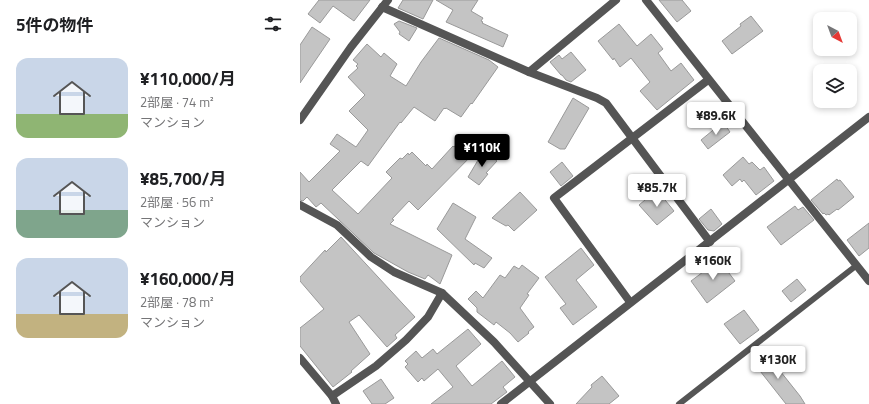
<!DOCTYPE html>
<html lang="ja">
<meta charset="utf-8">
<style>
:root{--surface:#fff;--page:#f2f2f2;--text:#202124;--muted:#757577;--accent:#000}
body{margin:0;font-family:"Titillium Web","Noto Sans JP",sans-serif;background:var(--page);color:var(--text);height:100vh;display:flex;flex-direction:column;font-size:15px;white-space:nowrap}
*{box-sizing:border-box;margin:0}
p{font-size:13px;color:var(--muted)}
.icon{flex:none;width:22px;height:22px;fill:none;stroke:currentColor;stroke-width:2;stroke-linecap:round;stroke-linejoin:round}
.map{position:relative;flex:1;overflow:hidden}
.side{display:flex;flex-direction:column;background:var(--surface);width:300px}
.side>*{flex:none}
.needle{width:26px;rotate:139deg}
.fabs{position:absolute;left:513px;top:12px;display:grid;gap:8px}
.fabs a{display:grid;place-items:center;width:44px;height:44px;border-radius:8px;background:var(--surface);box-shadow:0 2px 6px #0003;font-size:20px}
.price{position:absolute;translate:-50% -34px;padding:0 9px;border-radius:4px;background:#fff;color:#222;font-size:13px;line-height:26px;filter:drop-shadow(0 1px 2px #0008)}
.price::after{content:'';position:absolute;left:50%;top:24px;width:12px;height:9px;margin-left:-6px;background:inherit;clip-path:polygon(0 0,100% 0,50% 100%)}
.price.on{background:var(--accent);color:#fff}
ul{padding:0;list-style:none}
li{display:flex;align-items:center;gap:12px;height:100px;padding:0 16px}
li span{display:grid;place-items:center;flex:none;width:112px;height:80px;border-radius:12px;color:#555}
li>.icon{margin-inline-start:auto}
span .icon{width:48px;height:48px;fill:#fffc;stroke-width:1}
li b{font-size:17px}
h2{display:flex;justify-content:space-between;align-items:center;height:48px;padding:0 16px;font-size:17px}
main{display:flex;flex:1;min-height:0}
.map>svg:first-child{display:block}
.building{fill:#c4c4c4;stroke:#999}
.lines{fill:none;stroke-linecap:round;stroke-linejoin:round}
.lane{stroke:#555;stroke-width:6}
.street{stroke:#555;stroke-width:8}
</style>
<main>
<section class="side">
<h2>5件の物件<svg class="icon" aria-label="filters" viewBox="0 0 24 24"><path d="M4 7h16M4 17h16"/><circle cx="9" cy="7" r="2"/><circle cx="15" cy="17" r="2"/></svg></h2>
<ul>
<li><span style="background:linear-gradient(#c9d6e8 70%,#8fb573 0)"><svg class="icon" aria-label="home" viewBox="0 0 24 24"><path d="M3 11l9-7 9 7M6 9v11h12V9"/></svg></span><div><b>¥110,000/月</b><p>2部屋 · 74 m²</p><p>マンション</p></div></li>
<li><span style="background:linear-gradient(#c9d6e8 65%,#7fa58c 0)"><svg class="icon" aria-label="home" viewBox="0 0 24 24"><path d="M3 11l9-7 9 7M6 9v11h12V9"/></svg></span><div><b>¥85,700/月</b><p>2部屋 · 56 m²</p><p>マンション</p></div></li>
<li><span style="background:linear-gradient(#c9d6e8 70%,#c2b280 0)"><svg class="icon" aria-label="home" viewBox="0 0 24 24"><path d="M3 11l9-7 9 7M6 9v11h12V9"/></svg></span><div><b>¥160,000/月</b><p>2部屋 · 78 m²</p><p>マンション</p></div></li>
</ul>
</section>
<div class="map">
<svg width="569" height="404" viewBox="0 0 569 404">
<rect width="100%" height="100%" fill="#fff"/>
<g class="building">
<path d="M19,0H70L54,21L33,6L20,23L8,14Z"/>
<path d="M103,0H133L123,19L98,8Z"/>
<path d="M136,0H178L171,11L183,18L181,21L183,22L182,23L208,35L203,47L146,22L153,10Z"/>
<path d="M359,0H382L391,11L377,22Z"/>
<path d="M451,16L463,31L432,54L422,41L441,26L440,24Z"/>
<path d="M99,21L117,28L109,41L99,34L100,32L94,24Z"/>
<path d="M319,24L337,46L351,34L363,49L358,53L371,71L381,63L394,80L357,110L340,91L350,82L331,58L320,67L314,58L313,60L298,41Z"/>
<path d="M12,27L30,39L0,83V45Z"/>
<path d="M139,38L189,60L198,67L172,104L171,103L161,117L146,108L145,109L144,108L135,121L114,107L101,123L100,122L68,166L61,161L32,190L58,214L92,178L86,172L100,158L102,159L108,153L109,155L112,152L126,166L127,164L132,169L153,146L154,147L165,135L179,148L118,210L109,201L92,219L94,220L90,224L152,255L140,284L128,275L125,279L108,272L74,253L21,203L16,207L7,197L3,201L0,200V172L9,182L40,151L30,144L37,134L56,147L68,130L49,111L65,95L48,77L58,68L56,66L58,64L53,60L67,44L81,57L84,53L97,64L90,76L106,86L121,62Z"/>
<path d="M271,52L286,70L271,82L266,80L262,75H261L250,62L259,55L262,59Z"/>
<path d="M273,98L289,108L265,149H260L248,142Z"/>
<path d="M423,122L430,132L408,149L401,140Z"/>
<path d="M184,150L197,161L186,173L188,174L179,185L168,177Z"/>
<path d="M443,157L449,164L452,162L460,170L464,167L474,181L456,195L444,180L442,182L440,179L432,186L423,175Z"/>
<path d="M262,162L273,176L261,186L250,172Z"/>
<path d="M537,179L538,181L540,180L554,197L538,210L537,209L529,215L528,214L526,215L524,213L523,214L511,200Z"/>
<path d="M357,190L374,211L357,225L339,205Z"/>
<path d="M220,192L237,210L214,231L208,225L206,226L192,218Z"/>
<path d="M153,203L176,217L165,239L192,258L184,268L175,263L174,265L137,229Z"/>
<path d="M495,206L498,210L503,207L514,220L481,245L467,227Z"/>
<path d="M411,209L422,224L414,231L408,230L399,219Z"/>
<path d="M569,223V248L559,256L547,240Z"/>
<path d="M41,237L115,317L95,335L97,338L87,347L59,315L49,322L70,354L51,371L52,372L33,387L0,346V328L24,309L0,281V277L25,250L26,252Z"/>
<path d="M281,248L294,265L276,280L297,307L273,325L260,308L266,304L245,277Z"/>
<path d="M419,260L435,281L407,303L391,281Z"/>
<path d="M222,265L239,278L227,294L229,295L220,308L234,327L228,332L229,333L218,342L210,333L196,322L194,325L177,312V308L168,299L176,291L183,298L200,275L205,278L214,266L219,269Z"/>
<path d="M497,279L506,290L491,302L482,291Z"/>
<path d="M444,310L459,330L440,344L424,324Z"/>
<path d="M168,329L181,344L156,366L172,386L202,361L215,377L203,387L207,392L191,404H131L153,387L138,369L124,381L122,378L118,382L105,367L108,364L105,361L116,351L122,358L133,349L137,354Z"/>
<path d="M465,352L500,396L505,404H486L453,362Z"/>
<path d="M302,376L319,396L309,404H276L292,387L291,385Z"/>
<path d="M81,379L94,398L85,404H72L63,391Z"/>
</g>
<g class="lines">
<path class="lane" d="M379,404L557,265"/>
<g class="street">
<path d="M346,0L569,281"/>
<path d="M82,7L229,72L297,98L306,103L410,242"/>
<path d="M229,72L316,0"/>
<path d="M0,120L51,47L88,0"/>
<path d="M0,205L37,225L71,257L94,272L142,293L194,342L250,404"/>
<path d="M330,302L254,198L408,80"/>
<path d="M0,358L32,396L36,404"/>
<path d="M32,396L76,366L106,340L128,317L142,293"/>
<path d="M201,404L569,117"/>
</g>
</g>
</svg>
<div class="fabs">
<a><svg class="needle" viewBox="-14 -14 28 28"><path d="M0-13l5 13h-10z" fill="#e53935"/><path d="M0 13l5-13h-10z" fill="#757577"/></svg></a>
<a><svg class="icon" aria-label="layers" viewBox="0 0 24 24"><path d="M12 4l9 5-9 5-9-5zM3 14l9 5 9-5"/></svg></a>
</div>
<b class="price" style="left:416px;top:136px">¥89.6K</b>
<b class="price on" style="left:182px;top:168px">¥110K</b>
<b class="price" style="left:357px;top:208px">¥85.7K</b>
<b class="price" style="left:413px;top:281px">¥160K</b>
<b class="price" style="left:478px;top:380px">¥130K</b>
</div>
</main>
